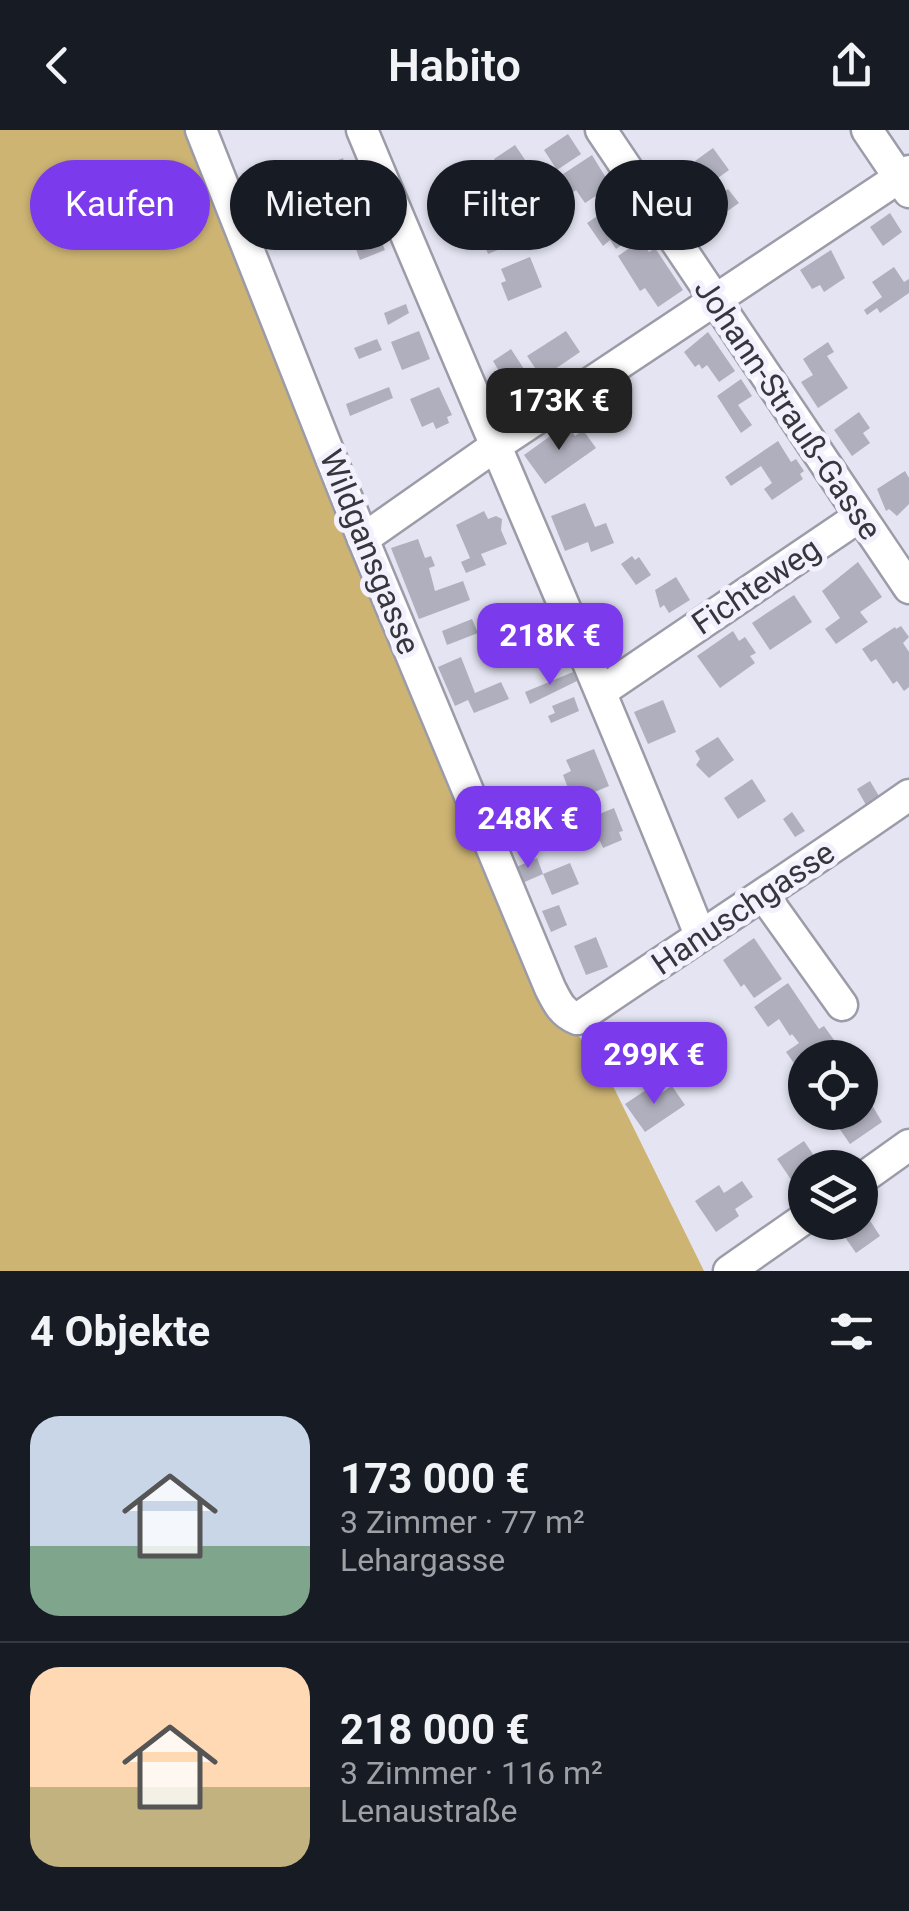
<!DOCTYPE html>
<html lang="de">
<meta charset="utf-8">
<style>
:root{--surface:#171b24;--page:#20242c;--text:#f1f3f6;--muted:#9ea1a6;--line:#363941;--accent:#7c3aed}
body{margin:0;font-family:Roboto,sans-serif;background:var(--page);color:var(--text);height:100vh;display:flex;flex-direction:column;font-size:38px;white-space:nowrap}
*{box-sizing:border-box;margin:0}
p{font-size:32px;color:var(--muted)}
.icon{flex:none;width:55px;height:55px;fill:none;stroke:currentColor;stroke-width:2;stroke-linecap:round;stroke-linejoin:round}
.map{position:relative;height:1141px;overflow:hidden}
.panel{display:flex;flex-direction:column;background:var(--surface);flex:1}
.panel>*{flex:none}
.banner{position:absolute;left:30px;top:30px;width:850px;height:90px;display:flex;gap:20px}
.tools{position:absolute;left:788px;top:910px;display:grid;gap:20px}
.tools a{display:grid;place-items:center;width:90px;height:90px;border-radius:50%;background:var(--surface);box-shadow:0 2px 8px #0004;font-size:50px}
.price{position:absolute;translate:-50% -85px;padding:0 22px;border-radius:20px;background:var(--accent);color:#fff;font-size:32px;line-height:65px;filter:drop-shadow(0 2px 5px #0008)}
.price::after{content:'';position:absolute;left:50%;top:60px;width:30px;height:22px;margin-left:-15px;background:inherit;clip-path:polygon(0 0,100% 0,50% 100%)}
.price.on{background:#222;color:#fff}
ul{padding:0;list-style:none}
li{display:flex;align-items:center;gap:30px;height:250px;padding:0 30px}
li+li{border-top:2px solid var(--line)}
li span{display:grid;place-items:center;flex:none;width:280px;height:200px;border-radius:30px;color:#555}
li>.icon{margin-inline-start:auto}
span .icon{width:120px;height:120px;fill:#fffc;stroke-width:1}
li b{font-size:42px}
h2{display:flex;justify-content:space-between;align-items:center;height:120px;padding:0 30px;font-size:42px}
.pill{padding:0 35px;border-radius:45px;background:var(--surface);box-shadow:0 2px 8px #0004;font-size:35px;line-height:90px}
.pill.on{background:var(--accent);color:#fff}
header{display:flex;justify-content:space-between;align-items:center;height:130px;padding:0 30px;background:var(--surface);font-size:45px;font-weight:600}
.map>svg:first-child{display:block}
.green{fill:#cdb473}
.building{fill:#b0afbd}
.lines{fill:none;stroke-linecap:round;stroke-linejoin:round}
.minor-casing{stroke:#9c9ca9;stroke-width:35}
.minor{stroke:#fff;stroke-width:30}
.labels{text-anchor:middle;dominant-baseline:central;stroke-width:10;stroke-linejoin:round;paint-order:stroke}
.street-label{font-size:32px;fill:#36363c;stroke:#f2f1fd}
</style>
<header><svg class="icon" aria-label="back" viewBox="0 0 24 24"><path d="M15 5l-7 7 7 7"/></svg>Habito<svg class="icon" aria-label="share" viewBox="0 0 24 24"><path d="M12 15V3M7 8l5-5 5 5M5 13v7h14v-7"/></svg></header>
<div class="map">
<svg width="909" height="1141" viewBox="0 0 909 1141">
<rect width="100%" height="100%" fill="#e4e4f2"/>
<path class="green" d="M0,0H207L569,892L612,954L704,1141H0Z"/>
<g class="building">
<path d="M568,4L581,24L557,40L544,20Z"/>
<path d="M515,15L536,46L514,61L512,56L504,62L492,45L500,39L494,29Z"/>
<path d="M713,18L729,40L711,53L695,31Z"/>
<path d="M592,25L611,56L585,73L576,60L568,66L557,48Z"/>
<path d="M343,28L355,66L359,64L362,72L365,71L385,120L360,130L350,103L335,109L318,67L322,65L313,40Z"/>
<path d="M728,59L739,73L712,92L701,78Z"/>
<path d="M618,72L634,95L627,99L633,107L616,119L610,110L603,116L587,93Z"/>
<path d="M890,83L902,102L883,116L870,97Z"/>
<path d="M509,86L519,111L488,124L478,99Z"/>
<path d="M641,110L649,122L655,118L683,160L658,177L645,158L640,161L618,126Z"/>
<path d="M831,120L845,148L824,162L820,155L812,159L800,140Z"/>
<path d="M530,127L542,157L508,171L501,153L506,151L501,139Z"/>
<path d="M894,137L904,152L909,149V163L880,183L877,178L867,185L864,180L882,167L872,152Z"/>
<path d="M406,174L409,183L388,195L384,183Z"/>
<path d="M419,201L430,229L402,240L391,212Z"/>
<path d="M566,201L580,222L542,248L527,226Z"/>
<path d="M708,202L735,241L719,252L707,235L702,239L699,234L695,237L684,222Z"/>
<path d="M377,209L382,220L359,229L354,218Z"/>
<path d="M828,212L834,222L827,226L848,258L818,278L801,252L813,245L803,229Z"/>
<path d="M511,219L537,259L514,274L499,251L503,248L493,231Z"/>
<path d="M741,249L752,266L738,275L752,295L741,303L717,266Z"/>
<path d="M389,257L393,268L350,286L346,274Z"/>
<path d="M439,257L452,285L447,287L449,293L436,299L433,292L422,297L410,269Z"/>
<path d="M859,282L870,298L863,303L870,313L852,326L834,300Z"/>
<path d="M567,294L575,306L583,300L596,318L545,354L524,325Z"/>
<path d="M778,311L791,332L796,329L804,341L800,344L803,349L772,370L764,359L772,353L761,336L731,356L725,347Z"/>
<path d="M905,341L909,348V374L897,386L889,379L886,381L877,359Z"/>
<path d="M585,373L595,397L606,393L614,413L591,422L588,412L565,421L551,386Z"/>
<path d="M484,381L488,389L496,386L502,389L501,400L507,414L481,424L486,435L466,443L461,432L470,428L456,395Z"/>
<path d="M418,409L425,428L431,426L435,436L429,438L435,461L463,451L470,470L419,489L391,418Z"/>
<path d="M632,426L635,430L639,427L651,445L636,455L621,434Z"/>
<path d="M858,432L882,467L860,482L868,492L836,514L825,499L840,488L822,461Z"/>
<path d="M676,447L690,470L669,483L664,475L660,478L655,460Z"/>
<path d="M794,465L812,492L770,520L752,493Z"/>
<path d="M472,489L478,503L447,515L442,501Z"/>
<path d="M901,496L909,507L903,513L909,522V557L904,561L897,551L893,554L876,529L871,532L862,519L895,497L896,499Z"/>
<path d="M733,501L739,511L745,507L756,523L750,526L755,533L720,558L697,526Z"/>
<path d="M461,527L475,563L501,552L509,569L474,583L468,570L455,576L438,537Z"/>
<path d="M573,542L577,551L530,574L525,562Z"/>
<path d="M574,567L579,581L551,593L548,586L555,583L552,576Z"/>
<path d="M663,570L676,602L648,614L634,582Z"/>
<path d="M718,607L734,630L709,648L696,635L700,629L695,621Z"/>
<path d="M594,619L609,656L573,671L563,645L571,641L566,630Z"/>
<path d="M752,649L766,671L738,689L724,668Z"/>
<path d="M870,651L879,666L866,675L857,659Z"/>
<path d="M614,678L623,701L619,702L622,710L603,718L600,711L586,717L581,707L573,710L568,697Z"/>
<path d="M792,682L805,701L795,707L783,689Z"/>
<path d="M537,728L543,744L520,754L514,738Z"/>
<path d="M570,733L579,754L552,765L543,744Z"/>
<path d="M559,775L567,795L551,802L542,781Z"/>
<path d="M596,807L608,837L586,845L574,816Z"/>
<path d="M754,808L782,849L754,868L744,854L741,857L723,830Z"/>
<path d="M788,853L819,899L824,896L834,910L796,936L786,922L799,913L792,904L790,906L779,889L768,897L754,877Z"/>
<path d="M860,955L882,992L850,1014L828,982H860Z"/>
<path d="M652,956L658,965L672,956L685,975L645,1002L625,974Z"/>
<path d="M804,1011L821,1036L805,1038V1046L794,1054L777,1029Z"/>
<path d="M742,1051L753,1067L735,1079L739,1086L716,1102L695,1071L719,1055L724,1063Z"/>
<path d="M867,1086L880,1106L856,1123L842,1103Z"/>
</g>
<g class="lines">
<defs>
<g id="minor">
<path d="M201,0L363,409L550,858C557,872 562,883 577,889C687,814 799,742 909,665"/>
<path d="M362,0C474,269 592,534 700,805"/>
<path d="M601,0L909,458"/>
<path d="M867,0L909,62"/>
<path d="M363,409L494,317L909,41"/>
<path d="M602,561L860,386"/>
<path d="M764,766L842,875"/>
<path d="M860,1050L909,1015"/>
<path d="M729,1141L805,1088"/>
</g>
</defs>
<use href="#minor" class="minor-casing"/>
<use href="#minor" class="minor"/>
</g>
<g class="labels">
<g class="street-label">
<text transform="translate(788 279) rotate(56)">Johann-Strauß-Gasse</text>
<text transform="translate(370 422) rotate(68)">Wildgansgasse</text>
<text transform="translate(756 456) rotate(-34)">Fichteweg</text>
<text transform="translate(743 778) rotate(-34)">Hanuschgasse</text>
</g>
</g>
</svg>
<div class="tools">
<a><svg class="icon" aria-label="locate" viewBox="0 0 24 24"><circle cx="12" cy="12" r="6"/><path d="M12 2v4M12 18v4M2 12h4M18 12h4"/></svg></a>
<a><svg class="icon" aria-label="layers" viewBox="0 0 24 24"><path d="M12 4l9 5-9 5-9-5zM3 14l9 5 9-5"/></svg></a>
</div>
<b class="price on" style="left:559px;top:323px">173K €</b>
<b class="price" style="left:550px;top:558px">218K €</b>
<b class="price" style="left:528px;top:741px">248K €</b>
<b class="price" style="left:654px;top:977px">299K €</b>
<div class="banner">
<a class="pill on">Kaufen</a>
<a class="pill">Mieten</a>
<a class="pill">Filter</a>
<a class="pill">Neu</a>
</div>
</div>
<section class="panel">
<h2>4 Objekte<svg class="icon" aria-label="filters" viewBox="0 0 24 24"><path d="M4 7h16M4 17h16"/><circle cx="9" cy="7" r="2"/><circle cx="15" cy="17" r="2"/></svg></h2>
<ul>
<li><span style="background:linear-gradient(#c9d6e8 65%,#7fa58c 0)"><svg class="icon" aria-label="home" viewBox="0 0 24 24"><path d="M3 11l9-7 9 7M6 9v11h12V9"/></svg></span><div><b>173 000 €</b><p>3 Zimmer · 77 m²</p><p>Lehargasse</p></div></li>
<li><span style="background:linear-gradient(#ffd9b3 60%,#c2b280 0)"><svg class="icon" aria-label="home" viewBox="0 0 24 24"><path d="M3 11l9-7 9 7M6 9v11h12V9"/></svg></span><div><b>218 000 €</b><p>3 Zimmer · 116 m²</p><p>Lenaustraße</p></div></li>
</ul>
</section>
